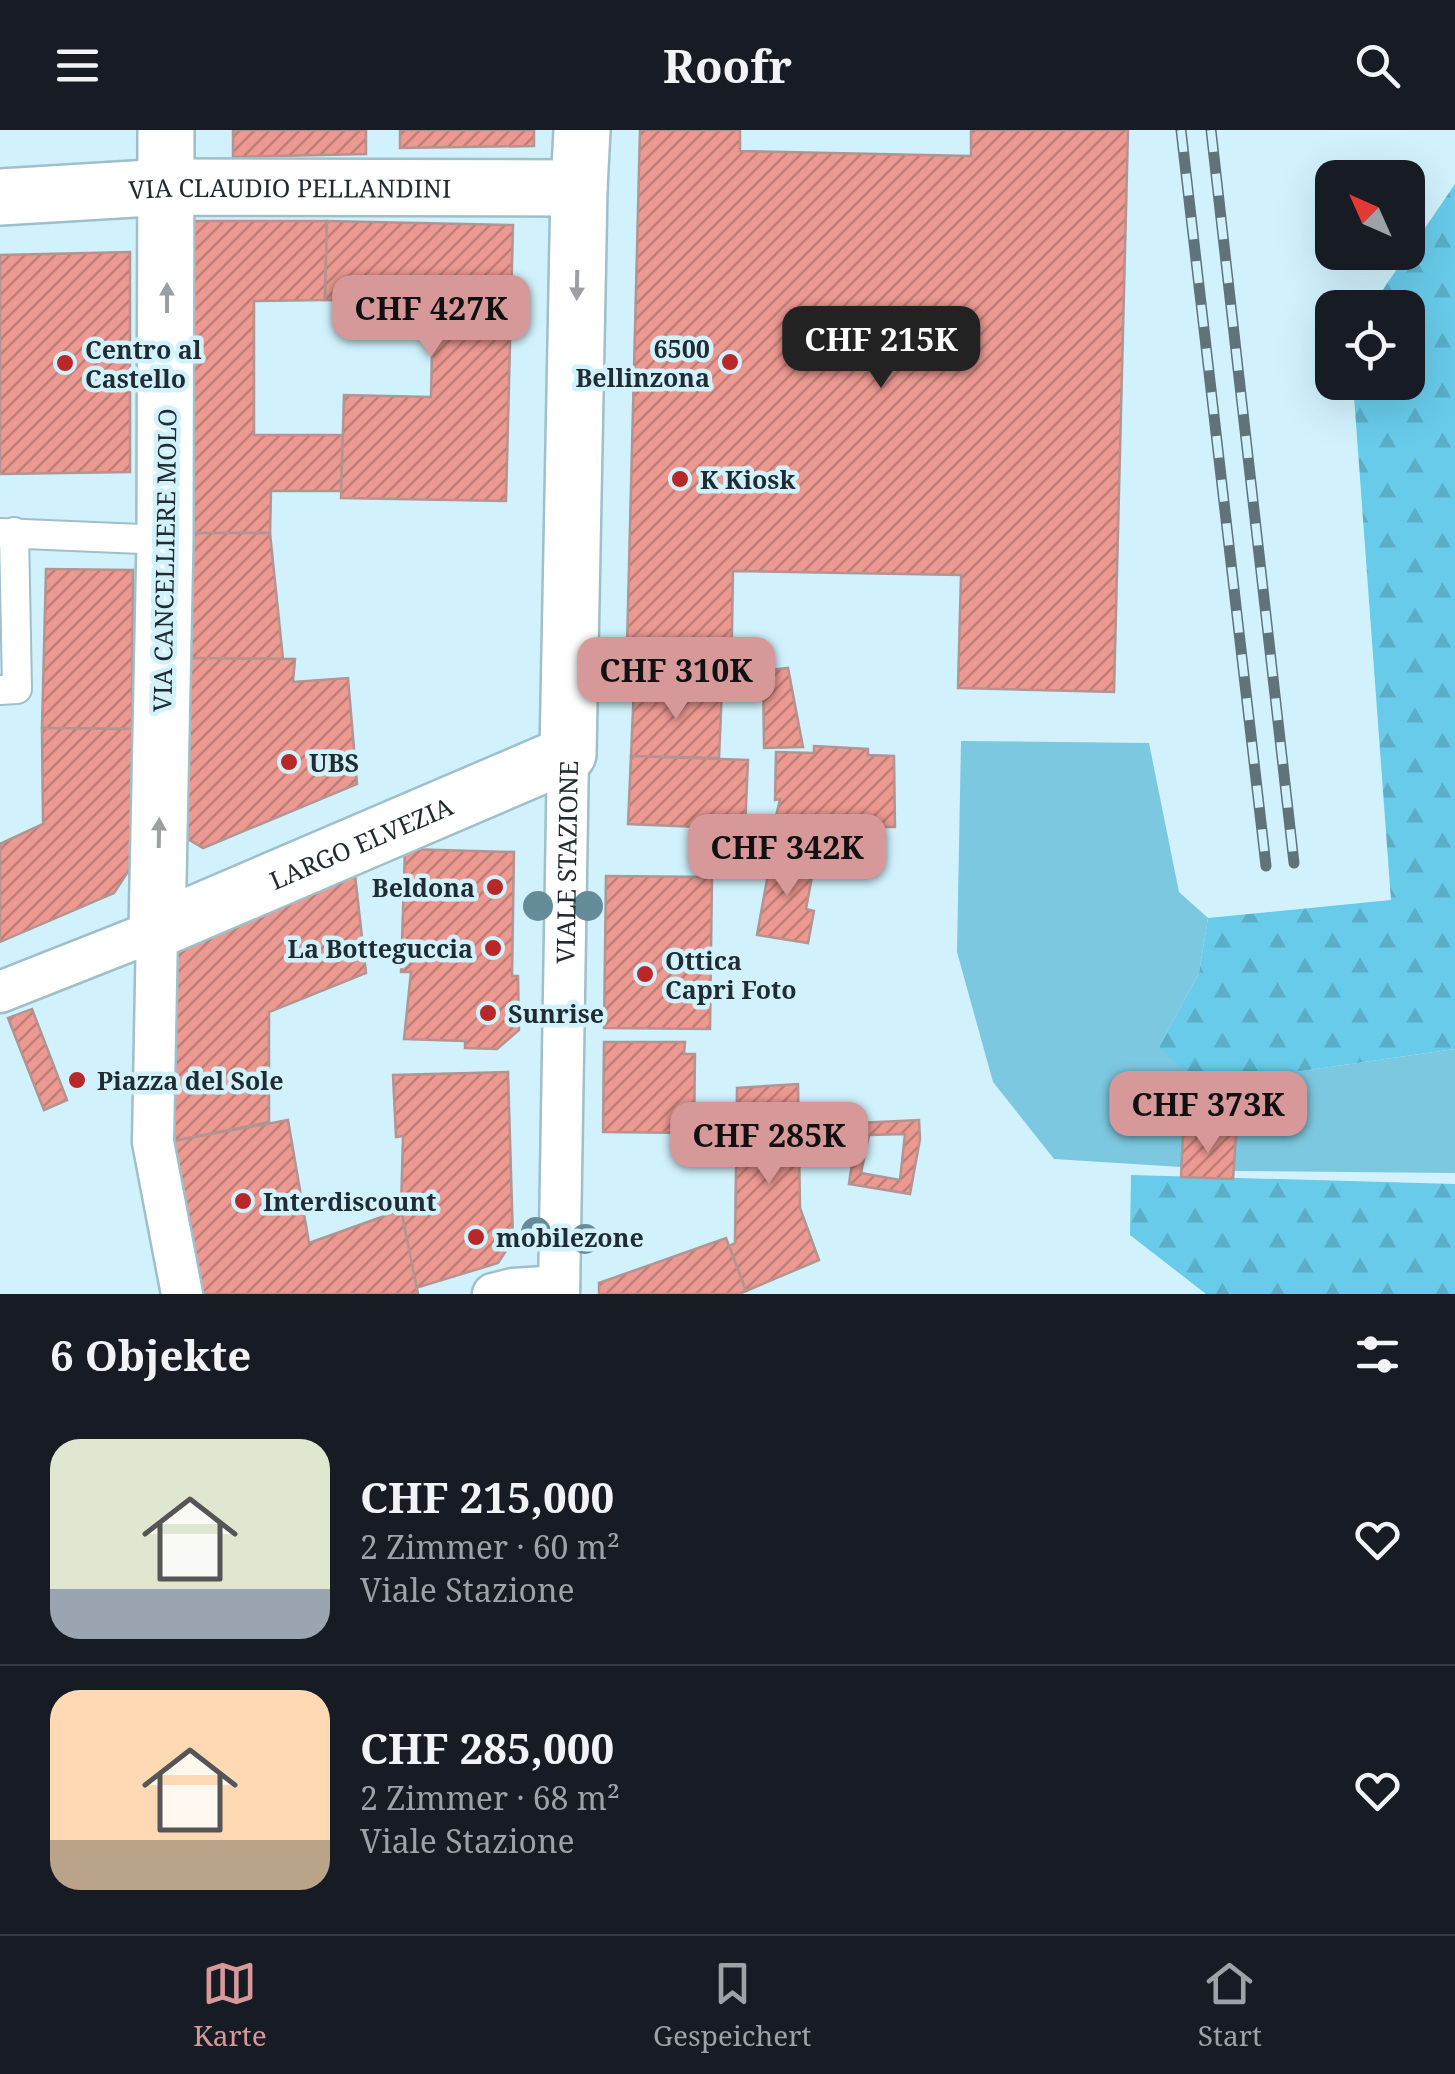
<!DOCTYPE html>
<html lang="de">
<meta charset="utf-8">
<style>
:root{--surface:#171b24;--page:#242831;--text:#f1f3f6;--muted:#9ea1a6;--line:#363941;--accent:#d7989a}
body{margin:0;font-family:"Noto Serif",serif;background:var(--page);color:var(--text);height:100vh;display:flex;flex-direction:column;font-size:38px;white-space:nowrap}
*{box-sizing:border-box;margin:0}
p{font-size:32px;color:var(--muted)}
.icon{flex:none;width:55px;height:55px;fill:none;stroke:currentColor;stroke-width:2;stroke-linecap:round;stroke-linejoin:round}
.map{position:relative;height:1164px;overflow:hidden}
.sheet{display:flex;flex-direction:column;background:var(--surface);flex:1}
.sheet>*{flex:none}
.needle{width:65px;rotate:315deg}
.fabs{position:absolute;left:1315px;top:30px;display:grid;gap:20px}
.fabs a{display:grid;place-items:center;width:110px;height:110px;border-radius:20px;background:var(--surface);box-shadow:0 10px 40px #0002;font-size:50px}
.price{position:absolute;translate:-50% -85px;padding:0 22px;border-radius:20px;background:var(--accent);color:#111;font-size:32px;line-height:65px;filter:drop-shadow(0 2px 5px #0008)}
.price::after{content:'';position:absolute;left:50%;top:60px;width:30px;height:22px;margin-left:-15px;background:inherit;clip-path:polygon(0 0,100% 0,50% 100%)}
.price.active{background:#222;color:#fff}
ul{padding:0;list-style:none}
li{display:flex;align-items:center;gap:30px;height:250px;padding:0 50px}
li+li{border-top:2px solid var(--line)}
li span{display:grid;place-items:center;flex:none;width:280px;height:200px;border-radius:30px;color:#555}
li>.icon{margin-inline-start:auto}
span .icon{width:120px;height:120px;fill:#fffc;stroke-width:1}
li b{font-size:42px}
h2{display:flex;justify-content:space-between;align-items:center;height:120px;padding:0 50px;font-size:42px}
header{display:flex;justify-content:space-between;align-items:center;height:130px;padding:0 50px;background:var(--surface);font-size:45px;font-weight:700}
.tabs{display:flex;justify-content:space-around;align-items:center;height:140px;border-top:2px solid var(--line);background:var(--surface);font-size:28px;color:var(--muted)}
.tabs a{display:grid;justify-items:center;gap:5px}
.tabs .active{color:var(--accent)}
.map>svg:first-child{display:block}
.grass{fill:#7cc8e0}
.forest{fill:url(#forest-firs)}
.building{fill:url(#building-hatch);stroke:#b39491;stroke-width:2.5;fill-rule:evenodd}
.lines{fill:none;stroke-linecap:round;stroke-linejoin:round}
.service-casing{stroke:#9fbfc9;stroke-width:32}
.pedestrian-casing{stroke:#9fbfc9;stroke-width:45}
.minor-casing{stroke:#9fbfc9;stroke-width:60}
.tertiary-casing{stroke:#9fbfc9;stroke-width:60}
.service{stroke:#fff;stroke-width:28}
.pedestrian{stroke:#fff;stroke-width:40}
.minor{stroke:#fff;stroke-width:55}
.tertiary{stroke:#fff;stroke-width:55}
.rail-casing{stroke:#60737b;stroke-width:11}
.rail{stroke:#d1f2fd;stroke-width:8;stroke-dasharray:22;stroke-linecap:butt}
.tree{fill:#658d99}
.oneway{fill:#9ba0a2}
.poi-dot{fill:#b82829;stroke:#d1f2fd;stroke-width:4}
.labels{text-anchor:middle;dominant-baseline:central;stroke-width:9;stroke-linejoin:round;paint-order:stroke}
.street-label{font-size:25px;fill:#202c31;stroke:#d1f2fd}
.poi-label{font-size:25px;font-weight:bold;fill:#202c31;stroke:#d1f2fd;text-anchor:start}
</style>
<header><svg class="icon" aria-label="menu" viewBox="0 0 24 24"><path d="M4 6h16M4 12h16M4 18h16"/></svg>Roofr<svg class="icon" aria-label="search" viewBox="0 0 24 24"><circle cx="10" cy="10" r="6"/><path d="M15 15l6 6"/></svg></header>
<div class="map">
<svg width="1455" height="1164" viewBox="0 0 1455 1164">
<defs>
<pattern id="forest-firs" width="22" height="20" patternUnits="userSpaceOnUse" patternTransform="scale(2.5)"><rect width="22" height="20" fill="#68cbe9"/><path d="M5 1l3.5 6h-7zM16 11l3.5 6h-7z" fill="#5aaec8"/></pattern>
<pattern id="building-hatch" width="6" height="6" patternUnits="userSpaceOnUse" patternTransform="scale(2.5)"><rect width="6" height="6" fill="#ec9991"/><path d="M-1 1l2-2M0 6l6-6M5 7l2-2" fill="none" stroke="#bf7d77"/></pattern>
</defs>
<rect width="100%" height="100%" fill="#d1f2fd"/>
<path class="grass" d="M961,611L1149,613L1179,762L1208,788L1199,843L1159,917L1253,948L1455,919V1043L1234,1041L1235,1005L1184,1003L1181,1037L1054,1029L993,952L957,822Z"/>
<g class="forest">
<path d="M1455,54V919L1253,948L1190,946L1159,917L1199,843L1208,788L1391,770L1353,253L1408,252V178L1371,177Z"/>
<path d="M1131,1045L1455,1054V1164H1206L1130,1105Z"/>
</g>
<g class="building">
<path d="M233,0H366V24L233,27Z"/>
<path d="M400,0H534V16L400,18Z"/>
<path d="M640,0H740V21L971,26V0H1128L1114,562L958,558L961,445L733,441L731,558L626,556Z"/>
<path d="M185,91H327L325,170L254,171V305H343L341,361H271L270,403H185Z"/>
<path d="M327,91L513,95L506,371L341,368L344,265L431,267L433,172L325,170Z"/>
<path d="M130,122V342L0,344V125Z"/>
<path d="M187,403H270L283,529L186,528Z"/>
<path d="M46,439L133,440L132,599L42,598Z"/>
<path d="M186,528L295,529L293,552L348,548L357,654L203,718L188,709Z"/>
<path d="M788,538L803,617L764,618L763,541Z"/>
<path d="M634,556L722,558L719,628L631,626Z"/>
<path d="M42,598L132,599L133,734L114,763L0,812V714L43,694Z"/>
<path d="M814,616L868,619V625L894,626L895,697H828L825,728L815,730L772,722L767,725L780,669L775,670L776,622L814,623Z"/>
<path d="M631,626L748,630L745,699L628,694Z"/>
<path d="M405,719L514,722L512,846H518L519,900L497,919L465,918V911L404,909L411,842H401Z"/>
<path d="M772,722L815,730L806,779L814,781L808,813L757,805Z"/>
<path d="M354,736L366,843L269,882V992L173,1011L174,814Z"/>
<path d="M606,746L712,747L710,899L604,898Z"/>
<path d="M32,879L67,970L44,980L8,888Z"/>
<path d="M604,912H685L684,924H695L694,1003L603,1002Z"/>
<path d="M508,942L513,1110L498,1133L416,1158L401,1080L403,1006L396,1007L393,945Z"/>
<path d="M798,954L800,1078L819,1130L746,1161L729,1116L735,1113L737,958Z"/>
<path d="M288,990L309,1113L401,1080L418,1164H199L173,1011Z"/>
<path d="M919,990L920,1009L910,1064L849,1054L858,993ZM905,1004L900,1050L861,1043L869,1005Z"/>
<path d="M1183,1003L1236,1005L1233,1049L1181,1047Z"/>
<path d="M726,1108L746,1161L739,1164H599V1153Z"/>
</g>
<g class="lines">
<defs>
<g id="service">
<path d="M0,403L165,410"/>
<path d="M0,560L17,559L14,402"/>
</g>
<g id="pedestrian">
<path d="M0,862L157,800L153,1012L182,1164"/>
<path d="M493,1164L513,1159L559,1156"/>
<path id="s1" d="M559,1164L568,624"/>
</g>
<g id="minor">
<path id="s2" d="M166,0L165,410L157,800L568,624L579,58"/>
</g>
<g id="tertiary">
<path id="s3" d="M0,67L167,57L579,58L582,0"/>
</g>
</defs>
<use href="#service" class="service-casing"/>
<use href="#pedestrian" class="pedestrian-casing"/>
<use href="#minor" class="minor-casing"/>
<use href="#tertiary" class="tertiary-casing"/>
<use href="#service" class="service"/>
<use href="#pedestrian" class="pedestrian"/>
<use href="#minor" class="minor"/>
<use href="#tertiary" class="tertiary"/>
<defs>
<g id="rail">
<path d="M1181,0L1266,736"/>
<path d="M1211,0L1294,733"/>
</g>
</defs>
<use href="#rail" class="rail-casing"/>
<use href="#rail" class="rail"/>
</g>
<g class="tree">
<circle cx="538" cy="776" r="15"/>
<circle cx="588" cy="776" r="15"/>
<circle cx="536" cy="1102" r="15"/>
<circle cx="585" cy="1109" r="15"/>
</g>
<defs><path id="oneway-solid" d="M-6-.8H1V-3.2L6.5 0L1 3.2V.8H-6Z" transform="scale(2.5)"/></defs>
<g class="oneway">
<use href="#oneway-solid" transform="translate(577 155) rotate(91)"/>
<use href="#oneway-solid" transform="translate(167 168) rotate(-90)"/>
<use href="#oneway-solid" transform="translate(159 703) rotate(-89)"/>
</g>
<g class="poi-dot">
<circle cx="730" cy="232" r="10"/>
<circle cx="65" cy="233" r="10"/>
<circle cx="680" cy="349" r="10"/>
<circle cx="289" cy="632" r="10"/>
<circle cx="495" cy="757" r="10"/>
<circle cx="493" cy="818" r="10"/>
<circle cx="645" cy="844" r="10"/>
<circle cx="488" cy="883" r="10"/>
<circle cx="77" cy="950" r="10"/>
<circle cx="243" cy="1071" r="10"/>
<circle cx="476" cy="1107" r="10"/>
</g>
<g class="labels">
<g class="street-label">
<text stroke="none"><textPath href="#s3" startOffset="290">VIA CLAUDIO PELLANDINI</textPath></text>
<text transform="translate(164 430) rotate(-89)">VIA CANCELLIERE MOLO</text>
<text stroke="none"><textPath href="#s2" startOffset="1022">LARGO ELVEZIA</textPath></text>
<text stroke="none"><textPath href="#s1" startOffset="432">VIALE STAZIONE</textPath></text>
</g>
<g class="poi-label">
<text x="710" y="218" text-anchor="end">6500<tspan x="710" dy="29">Bellinzona</tspan></text>
<text x="85" y="219">Centro al<tspan x="85" dy="29">Castello</tspan></text>
<text x="700" y="349">K Kiosk</text>
<text x="309" y="632">UBS</text>
<text x="475" y="757" text-anchor="end">Beldona</text>
<text x="473" y="818" text-anchor="end">La Botteguccia</text>
<text x="665" y="830">Ottica<tspan x="665" dy="29">Capri Foto</tspan></text>
<text x="508" y="883">Sunrise</text>
<text x="97" y="950">Piazza del Sole</text>
<text x="263" y="1071">Interdiscount</text>
<text x="496" y="1107">mobilezone</text>
</g>
</g>
</svg>
<div class="fabs">
<a><svg class="needle" viewBox="-14 -14 28 28"><path d="M0-13l5 13h-10z" fill="#e53935"/><path d="M0 13l5-13h-10z" fill="#9ea1a6"/></svg></a>
<a><svg class="icon" aria-label="locate" viewBox="0 0 24 24"><circle cx="12" cy="12" r="6"/><path d="M12 2v4M12 18v4M2 12h4M18 12h4"/></svg></a>
</div>
<b class="price" style="left:431px;top:230px">CHF 427K</b>
<b class="price active" style="left:881px;top:261px">CHF 215K</b>
<b class="price" style="left:676px;top:592px">CHF 310K</b>
<b class="price" style="left:787px;top:769px">CHF 342K</b>
<b class="price" style="left:1208px;top:1026px">CHF 373K</b>
<b class="price" style="left:769px;top:1057px">CHF 285K</b>
</div>
<section class="sheet">
<h2>6 Objekte<svg class="icon" aria-label="filters" viewBox="0 0 24 24"><path d="M4 7h16M4 17h16"/><circle cx="9" cy="7" r="2"/><circle cx="15" cy="17" r="2"/></svg></h2>
<ul>
<li><span style="background:linear-gradient(#dfe7d0 75%,#9aa5b1 0)"><svg class="icon" aria-label="home" viewBox="0 0 24 24"><path d="M3 11l9-7 9 7M6 9v11h12V9"/></svg></span><div><b>CHF 215,000</b><p>2 Zimmer · 60 m²</p><p>Viale Stazione</p></div><svg class="icon" aria-label="heart" viewBox="0 0 24 24"><path d="M12 20l-8-8c-3-5 5-10 8-4 3-6 11-1 8 4z"/></svg></li>
<li><span style="background:linear-gradient(#ffd9b3 75%,#b9a48a 0)"><svg class="icon" aria-label="home" viewBox="0 0 24 24"><path d="M3 11l9-7 9 7M6 9v11h12V9"/></svg></span><div><b>CHF 285,000</b><p>2 Zimmer · 68 m²</p><p>Viale Stazione</p></div><svg class="icon" aria-label="heart" viewBox="0 0 24 24"><path d="M12 20l-8-8c-3-5 5-10 8-4 3-6 11-1 8 4z"/></svg></li>
</ul>
</section>
<nav class="tabs">
<a class="active"><svg class="icon" aria-label="map" viewBox="0 0 24 24"><path d="M3 6l6-2 6 2 6-2v14l-6 2-6-2-6 2zM9 4v14M15 6v14"/></svg>Karte</a>
<a><svg class="icon" aria-label="saved" viewBox="0 0 24 24"><path d="M7 4h10v16l-5-4-5 4z"/></svg>Gespeichert</a>
<a><svg class="icon" aria-label="home" viewBox="0 0 24 24"><path d="M3 11l9-7 9 7M6 9v11h12V9"/></svg>Start</a>
</nav>
